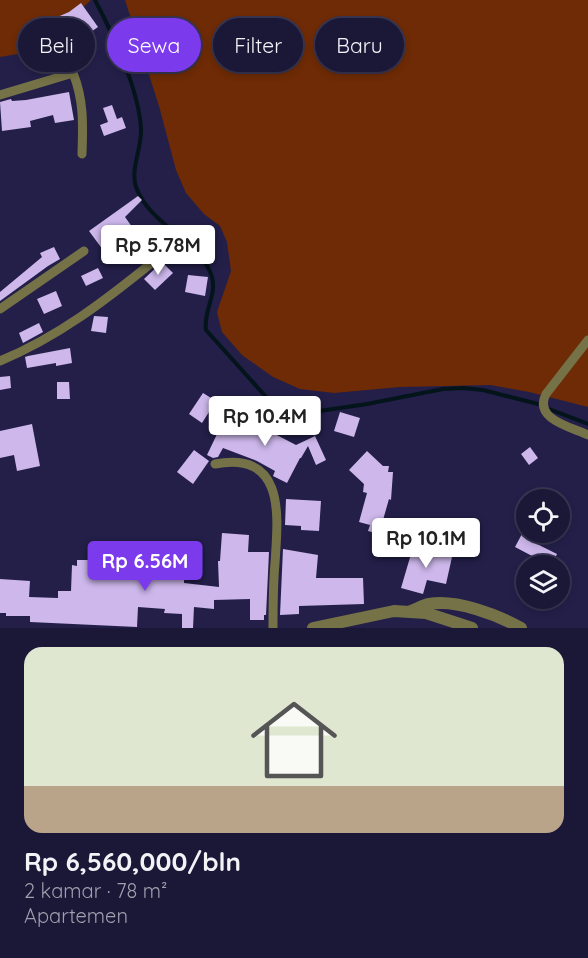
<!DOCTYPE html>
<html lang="id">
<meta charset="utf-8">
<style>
:root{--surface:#1a1737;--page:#23203f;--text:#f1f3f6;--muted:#9f9fad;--line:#383652;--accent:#7c3aed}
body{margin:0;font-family:Quicksand,sans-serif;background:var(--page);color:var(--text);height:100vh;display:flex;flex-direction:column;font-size:22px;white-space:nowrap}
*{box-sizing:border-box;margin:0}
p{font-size:20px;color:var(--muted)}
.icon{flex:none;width:33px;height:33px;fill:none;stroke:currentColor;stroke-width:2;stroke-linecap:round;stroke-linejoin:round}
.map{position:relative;height:628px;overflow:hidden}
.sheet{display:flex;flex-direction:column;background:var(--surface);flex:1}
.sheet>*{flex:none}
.guide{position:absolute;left:18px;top:18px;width:552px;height:54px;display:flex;gap:12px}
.fabs{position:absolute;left:516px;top:489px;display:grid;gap:12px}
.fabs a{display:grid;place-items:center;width:54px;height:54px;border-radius:50%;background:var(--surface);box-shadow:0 3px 9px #0003,0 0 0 2px var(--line);font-size:30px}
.price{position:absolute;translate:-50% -51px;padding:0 14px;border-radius:6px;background:#fff;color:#222;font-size:20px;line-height:39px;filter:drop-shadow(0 2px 3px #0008)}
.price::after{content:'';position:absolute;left:50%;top:36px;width:18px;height:14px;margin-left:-9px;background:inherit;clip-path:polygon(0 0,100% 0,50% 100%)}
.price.selected{background:var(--accent);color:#fff}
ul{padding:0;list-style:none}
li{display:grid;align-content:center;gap:12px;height:318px;padding:0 24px}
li+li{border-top:2px solid var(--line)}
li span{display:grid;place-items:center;height:186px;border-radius:18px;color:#555}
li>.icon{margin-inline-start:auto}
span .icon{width:108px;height:108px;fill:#fffc;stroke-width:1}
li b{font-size:26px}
.pill{padding:0 21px;border-radius:27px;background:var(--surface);box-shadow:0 3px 9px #0003,0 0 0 2px var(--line);font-size:21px;line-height:54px}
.pill.selected{background:var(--accent);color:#fff}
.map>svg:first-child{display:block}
.green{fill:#6e2b05}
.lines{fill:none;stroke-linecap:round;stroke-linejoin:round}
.stream{stroke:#04141b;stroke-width:4}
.building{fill:#cdb7eb}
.minor{stroke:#757248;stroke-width:9}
.tertiary{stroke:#757248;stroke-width:12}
</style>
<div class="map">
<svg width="588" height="628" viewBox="0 0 588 628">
<rect width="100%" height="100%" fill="#231f49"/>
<g class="green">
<path d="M0,0H91L67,22L47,49L0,57Z"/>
<path d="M125,0H588V407L529,392L490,385L400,387L334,393L300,389L273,377L242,355L222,332L217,312L231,271L227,242L220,226L204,214L186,193L176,170L159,106Z"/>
</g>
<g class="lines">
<g class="stream">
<path d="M95,0C113,34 139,90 141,129C142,148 130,169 136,187C150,226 202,242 212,277C217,296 203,311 206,330L268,399L289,412L299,414L367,404L443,389L463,388L483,390L538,404"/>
<path d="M549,409L588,424"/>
</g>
</g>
<g class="building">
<path d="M81,3L98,27L88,34L81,24L61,32L55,18L69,12Z"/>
<path d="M69,92L74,120L55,123L53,115L30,121L31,127L2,131L0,102L11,99L12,101L26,100Z"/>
<path d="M112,105L117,119L122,117L126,128L104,136L100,125L108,122L103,108Z"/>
<path d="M138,196L142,200L125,217L140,238L148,232L157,243L149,250L152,255L146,259L125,234L103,250L89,231Z"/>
<path d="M54,247L60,259L48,266L0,301V292L42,257L40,253Z"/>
<path d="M162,262L173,273L155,290L144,279Z"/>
<path d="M98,268L103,278L86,286L81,276Z"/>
<path d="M188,275L208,277L205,296L185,292Z"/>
<path d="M56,291L62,306L44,314L37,299Z"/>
<path d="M94,316L108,317L106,333L91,331Z"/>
<path d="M39,323L43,332L23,343L19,333Z"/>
<path d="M70,348L72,363L56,366V363L27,368L25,357L28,356Z"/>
<path d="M10,376L11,388L0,390V377Z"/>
<path d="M57,382H69L70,399H57Z"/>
<path d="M203,393L216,401L202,423L189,414Z"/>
<path d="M340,412L360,418L354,437L334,431Z"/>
<path d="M236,415L257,428L262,419L272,424L269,431L296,445L315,436L326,460L316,465L308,446L301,458H300L287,483L273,476L275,471L257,461L223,448L218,457L213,458L207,455L218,432L224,435Z"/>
<path d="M32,424L40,466L17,471L14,455L0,458V431Z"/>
<path d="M530,447L538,458L529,465L521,454Z"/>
<path d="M194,450L209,461L193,484L177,472Z"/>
<path d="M367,451L383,466H389L388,472H393L391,500L389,499L379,534L368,531L370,525L359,522L367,493L363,492L364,484L349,470Z"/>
<path d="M286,499L321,501L319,531L301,530V526L285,525Z"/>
<path d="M523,532H543L537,544L557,554L551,566L515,547Z"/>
<path d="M222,533L249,535L248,552H269L266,615H264V620H250V599L214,600V609L194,607L193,628H182V614L164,613L165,609L138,607L137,627L30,622V616H6V613H0V579L30,581L29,597L58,598V591H71L72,565L77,566V560H91V575L141,578V575L171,576V570H184V583L219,587L218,561H220Z"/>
<path d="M417,543L435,547L434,553L452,557L446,584L427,580L423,594L401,588L411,554L414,555Z"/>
<path d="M283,549L318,555L316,578H363L364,604L299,606V614L280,615Z"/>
</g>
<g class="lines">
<g class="minor">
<path d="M0,95L73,73C84,100 83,125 82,154"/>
<path d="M0,309L84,251"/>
<path d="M588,340L546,394C533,419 571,427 588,435"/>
<path d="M0,361C58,337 106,300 154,261"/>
<path d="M215,464C286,451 278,516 275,563C273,585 273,606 273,628"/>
</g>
<g class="tertiary">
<path d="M411,611C417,609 423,605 429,604C456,599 498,615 521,628"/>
<path d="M313,628L394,611L426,613L472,628"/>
</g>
</g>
</svg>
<div class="fabs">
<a><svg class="icon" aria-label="locate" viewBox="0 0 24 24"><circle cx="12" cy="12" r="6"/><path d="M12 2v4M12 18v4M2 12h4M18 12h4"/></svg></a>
<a><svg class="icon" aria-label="layers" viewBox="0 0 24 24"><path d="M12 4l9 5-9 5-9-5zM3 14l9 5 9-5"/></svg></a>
</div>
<b class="price" style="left:158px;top:276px">Rp 5.78M</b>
<b class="price" style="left:265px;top:447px">Rp 10.4M</b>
<b class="price" style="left:426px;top:569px">Rp 10.1M</b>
<b class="price selected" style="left:145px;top:592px">Rp 6.56M</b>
<div class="guide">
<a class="pill">Beli</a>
<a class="pill selected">Sewa</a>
<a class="pill">Filter</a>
<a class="pill">Baru</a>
</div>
</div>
<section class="sheet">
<ul>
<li><span style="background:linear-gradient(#dfe7d0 75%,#b9a48a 0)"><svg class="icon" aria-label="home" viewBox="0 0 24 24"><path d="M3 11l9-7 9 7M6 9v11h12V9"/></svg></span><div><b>Rp 6,560,000/bln</b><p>2 kamar · 78 m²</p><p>Apartemen</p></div></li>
</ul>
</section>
